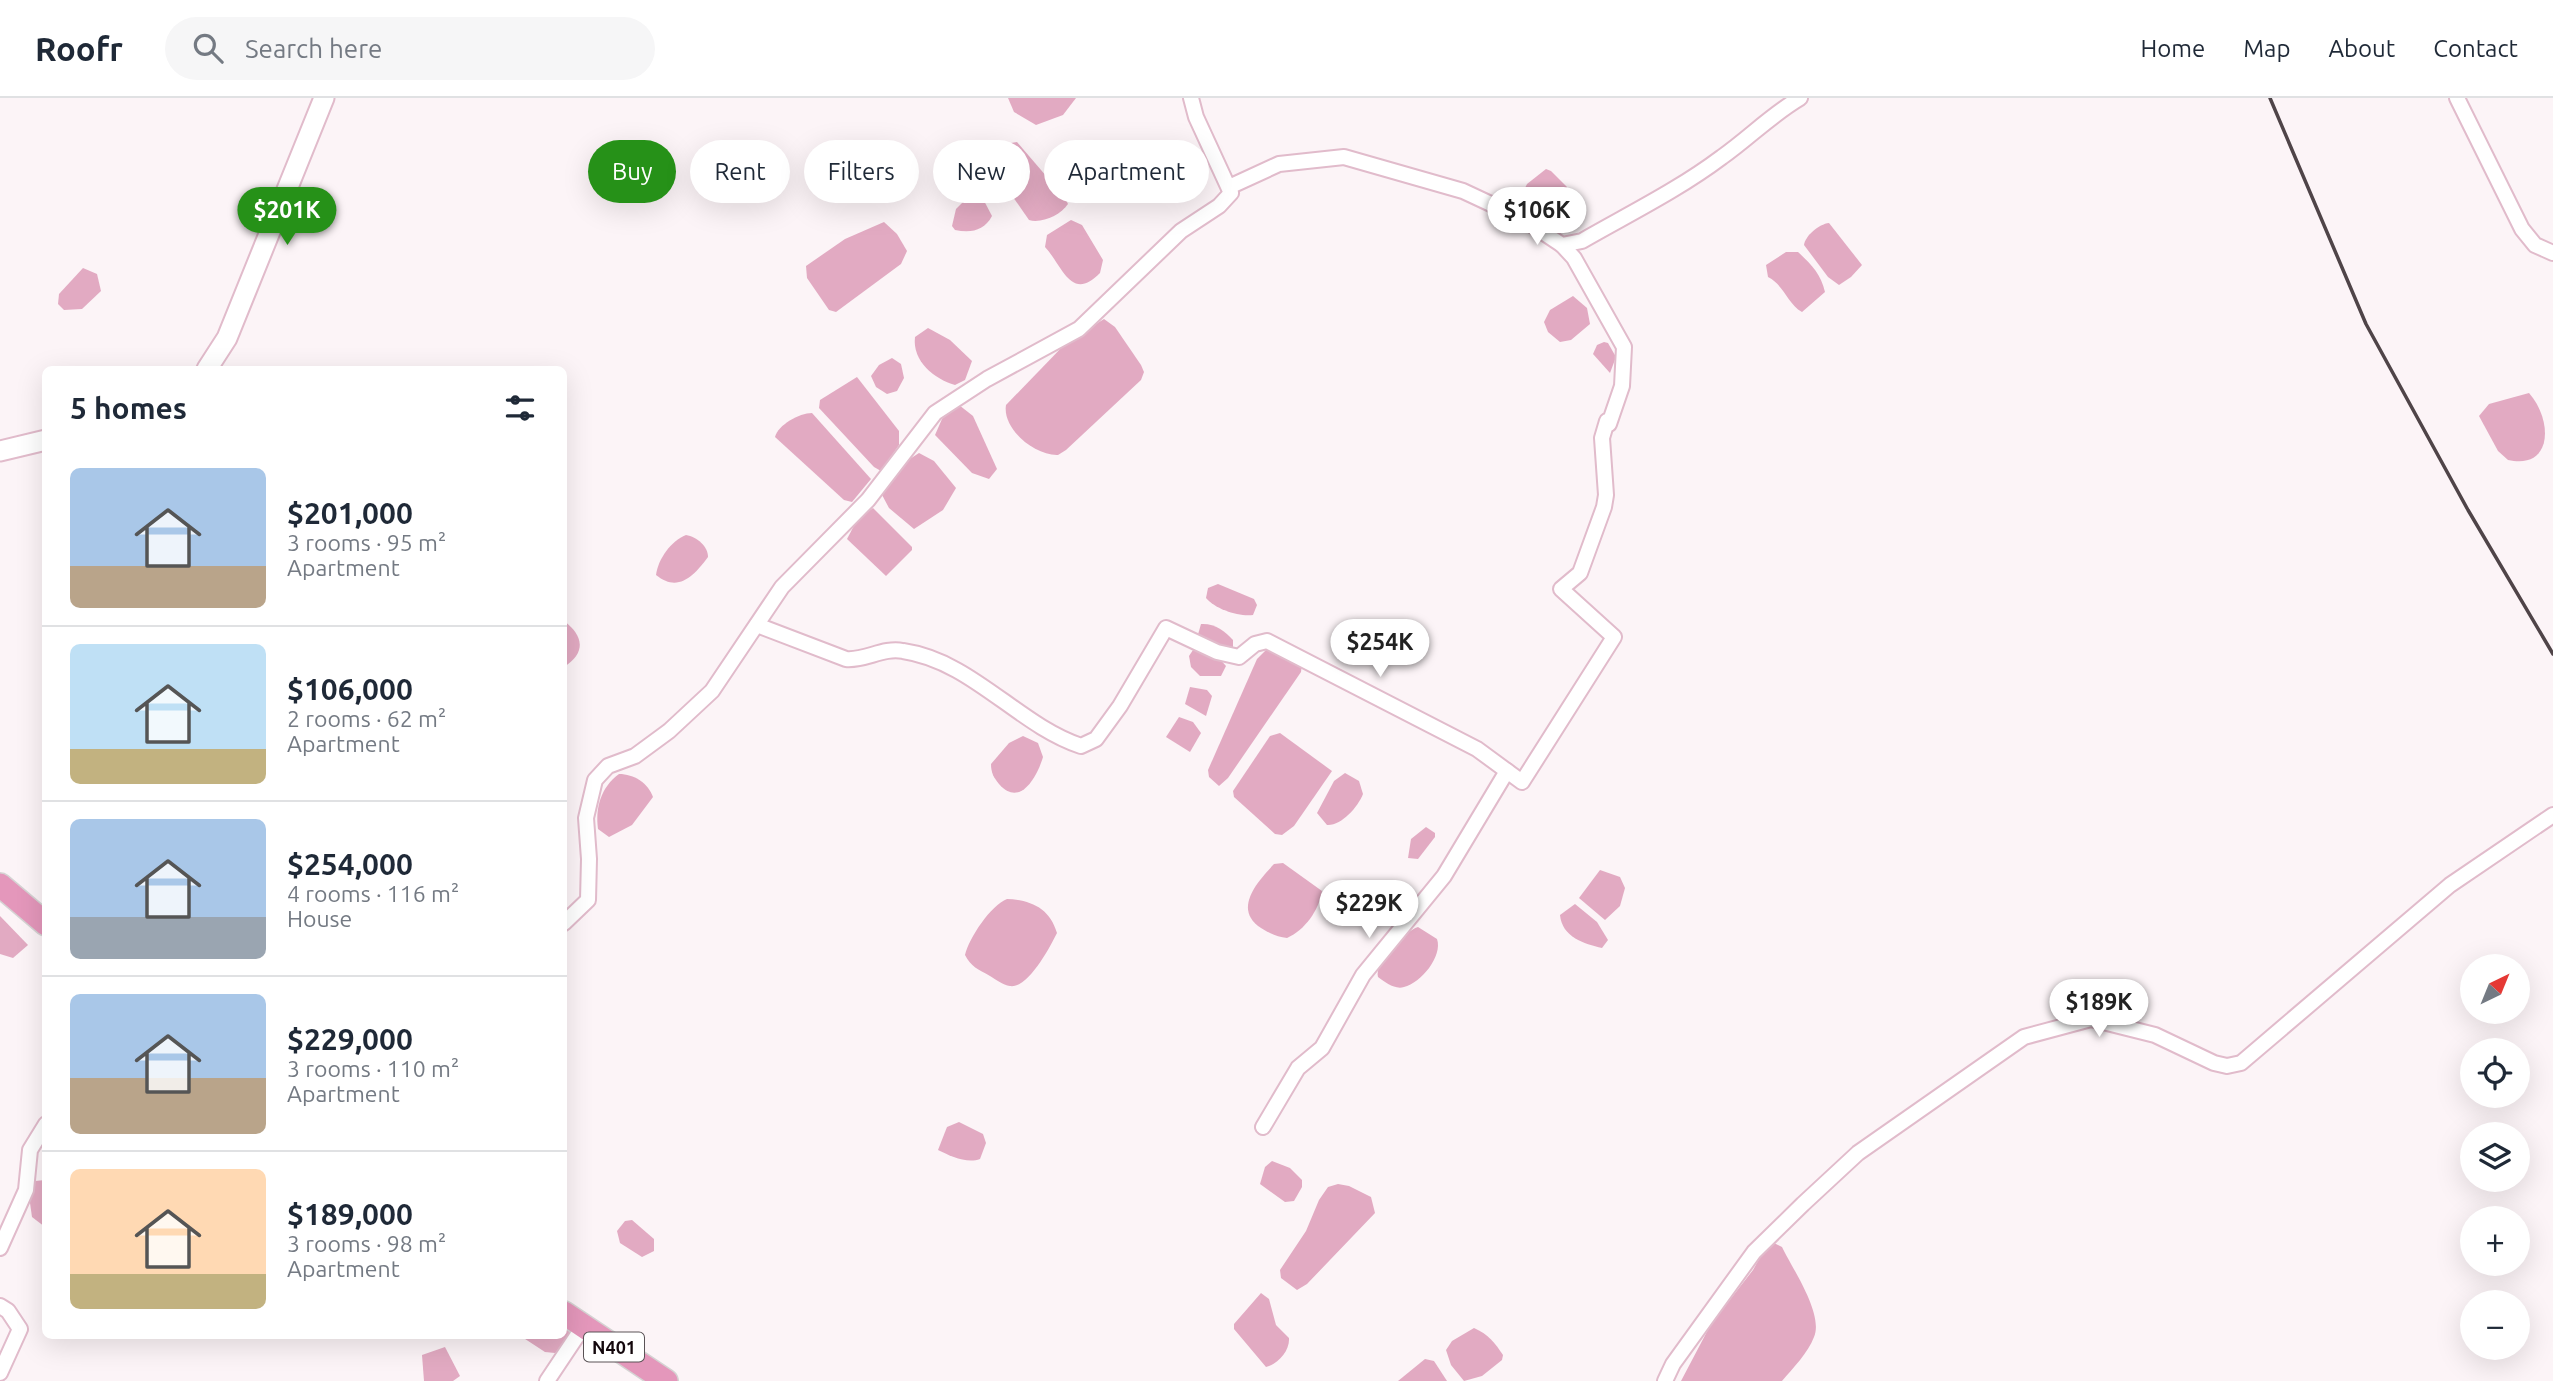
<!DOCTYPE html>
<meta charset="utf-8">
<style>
:root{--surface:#fff;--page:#f6f6f7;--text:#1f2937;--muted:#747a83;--line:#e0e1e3;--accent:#269118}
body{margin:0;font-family:Ubuntu,sans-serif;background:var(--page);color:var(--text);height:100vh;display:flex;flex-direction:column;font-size:26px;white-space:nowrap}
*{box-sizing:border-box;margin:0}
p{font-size:23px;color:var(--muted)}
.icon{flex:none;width:38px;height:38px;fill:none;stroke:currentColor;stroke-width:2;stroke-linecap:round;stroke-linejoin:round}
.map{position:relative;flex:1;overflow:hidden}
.panel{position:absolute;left:42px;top:268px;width:525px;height:973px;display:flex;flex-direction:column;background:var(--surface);border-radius:10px;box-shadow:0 7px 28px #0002}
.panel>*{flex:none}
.top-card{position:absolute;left:588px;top:42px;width:665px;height:63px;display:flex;gap:14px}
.needle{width:46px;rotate:43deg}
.tools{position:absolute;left:2460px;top:856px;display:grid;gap:14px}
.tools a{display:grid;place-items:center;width:70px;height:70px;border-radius:50%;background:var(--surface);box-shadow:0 7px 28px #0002;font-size:35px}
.price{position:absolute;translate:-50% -60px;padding:0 16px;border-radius:24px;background:#fff;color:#222;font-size:23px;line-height:46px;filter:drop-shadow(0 2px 4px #0008)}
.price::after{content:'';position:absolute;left:50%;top:42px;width:21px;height:16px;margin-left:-10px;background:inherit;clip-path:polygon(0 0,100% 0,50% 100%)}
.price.current{background:var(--accent);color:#fff}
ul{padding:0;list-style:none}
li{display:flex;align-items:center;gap:21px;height:175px;padding:0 28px}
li+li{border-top:2px solid var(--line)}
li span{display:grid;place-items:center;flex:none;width:196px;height:140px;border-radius:10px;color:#555}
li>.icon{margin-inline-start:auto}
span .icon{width:84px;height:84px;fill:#fffc;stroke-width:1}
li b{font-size:30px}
h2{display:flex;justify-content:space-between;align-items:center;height:84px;padding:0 28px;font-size:30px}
.chip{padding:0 24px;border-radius:32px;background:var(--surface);box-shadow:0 7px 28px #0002;font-size:24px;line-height:63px}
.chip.current{background:var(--accent);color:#fff}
header{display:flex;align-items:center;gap:42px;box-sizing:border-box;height:98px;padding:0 35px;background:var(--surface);border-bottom:2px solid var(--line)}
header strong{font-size:33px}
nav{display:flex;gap:38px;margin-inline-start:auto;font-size:24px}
.search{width:490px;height:63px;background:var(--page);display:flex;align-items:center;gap:18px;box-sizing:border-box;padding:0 24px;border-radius:38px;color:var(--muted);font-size:26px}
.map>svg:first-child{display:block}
.water{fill:#e2aac2}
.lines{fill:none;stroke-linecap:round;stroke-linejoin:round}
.minor-casing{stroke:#e1bbcb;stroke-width:18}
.secondary-casing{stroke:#e1bbcb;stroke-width:23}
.trunk-casing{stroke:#d5d3d3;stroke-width:26}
.minor{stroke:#fff;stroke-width:14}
.secondary{stroke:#fff;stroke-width:19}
.trunk{stroke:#e497bb;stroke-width:23}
.rail{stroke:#4f4448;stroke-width:3.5}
.labels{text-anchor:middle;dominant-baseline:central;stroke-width:7;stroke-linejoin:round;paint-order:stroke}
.shield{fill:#fff;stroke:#5a5256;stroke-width:2}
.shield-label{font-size:18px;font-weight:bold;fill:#14080d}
</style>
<header>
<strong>Roofr</strong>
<div class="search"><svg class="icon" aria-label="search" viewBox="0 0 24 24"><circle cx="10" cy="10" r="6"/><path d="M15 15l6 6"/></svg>Search here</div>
<nav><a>Home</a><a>Map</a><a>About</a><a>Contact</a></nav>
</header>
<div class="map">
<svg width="2553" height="1283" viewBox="0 0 2553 1283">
<rect width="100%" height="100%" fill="#fcf4f7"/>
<g class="water">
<path d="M1008,0H1076L1063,17L1036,27L1014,14Z"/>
<path d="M1017,44L1065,100L1068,106C1061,117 1041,126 1029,122L999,79L994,64L1011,45Z"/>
<path d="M1546,71L1551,73L1567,89L1562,99L1542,109L1528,100L1524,92L1527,86Z"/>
<path d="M975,92L981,97L992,118C984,133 971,135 955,132L952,128L956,111Z"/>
<path d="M1071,122L1082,127L1103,162L1100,175C1071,205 1062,167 1045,149L1047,137Z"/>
<path d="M884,124L897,136L907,153L901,166L836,214L829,212L807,180L806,168L845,141Z"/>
<path d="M1829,125L1862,167L1851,179L1839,187L1828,179L1804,147C1805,138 1819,126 1829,125Z"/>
<path d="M1786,154H1798C1811,166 1821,176 1825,194L1802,214C1787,205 1784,187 1768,179L1766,167Z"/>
<path d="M83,170L97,176L101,193L82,211L64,212L58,206L59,196Z"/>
<path d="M1573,198L1587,210L1590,226L1571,242L1560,244L1548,234L1544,224L1550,212Z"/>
<path d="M1104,221L1115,229L1141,267L1144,274L1141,282L1066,352L1058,357C1035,358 1002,331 1006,307L1066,245Z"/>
<path d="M928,230L950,242L972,263L965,282L955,287C934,281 912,263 915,239Z"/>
<path d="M1604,244L1608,245L1616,259L1610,275L1593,256L1597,247Z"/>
<path d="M892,260L901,266L904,280L897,293L887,296L876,289L871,278L879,267Z"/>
<path d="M857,279L899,333V347L881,373L874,369L819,310L820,302Z"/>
<path d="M2529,295C2553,322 2553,372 2508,362L2498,353L2479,318L2489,306Z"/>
<path d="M959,307L973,318L997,371L989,381L972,375L935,337L942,321Z"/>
<path d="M812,315L871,381L852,404L844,402L775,339C778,327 799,315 812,315Z"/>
<path d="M919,355L934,363L956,390L943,412L914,431L889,410L881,395L899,368Z"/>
<path d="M873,410L912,449V452L886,478L847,441L857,422Z"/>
<path d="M686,437C697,439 708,448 708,459C694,478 678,495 656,477C658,461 671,443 686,437Z"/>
<path d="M1218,486L1254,501L1257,507L1253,517C1239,519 1215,511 1206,500L1208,490Z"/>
<path d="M564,523C584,538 586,555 564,569Z"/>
<path d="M1201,526C1214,525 1225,533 1233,542V549L1229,551L1197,540Z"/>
<path d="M1195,549L1218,559L1226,568L1221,578H1200L1191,569L1189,558Z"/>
<path d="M1268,550L1302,566L1301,574L1228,680L1219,688L1209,679L1208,672L1257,561Z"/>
<path d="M1190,589L1207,592L1212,598L1206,618L1185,606Z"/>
<path d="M1179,619L1193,624L1201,635L1190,654L1166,639Z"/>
<path d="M1280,635L1332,673L1294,728L1282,737L1275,736L1234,699L1233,693L1270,638Z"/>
<path d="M1023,638L1038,645L1043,659C1037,679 1020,710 999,686C994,680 991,675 991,666L1009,645Z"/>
<path d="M1345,675L1359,683L1363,696C1358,709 1341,728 1327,727L1317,715L1334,683Z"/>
<path d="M619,676C634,676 648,685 653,699L632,727L609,739L598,731C595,710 601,689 619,676Z"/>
<path d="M1426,729L1435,735V739L1418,761L1408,760L1411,741Z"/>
<path d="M1283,765L1322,793C1319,812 1305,832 1287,840C1277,839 1269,835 1261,830C1232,811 1258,783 1274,766Z"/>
<path d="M1600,772L1620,779L1625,790L1620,808L1605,822L1579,800Z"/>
<path d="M1007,801C1032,802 1050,811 1057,835C1050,849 1028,891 1010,888C1003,887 995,881 990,878C978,871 971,869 965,857C969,840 991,807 1007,801Z"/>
<path d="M1575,806L1597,824L1608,842L1602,850C1584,846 1562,839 1560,817Z"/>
<path d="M0,818L28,847L13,860L0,856Z"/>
<path d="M1418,829L1437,841C1443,858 1421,885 1404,889C1395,892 1385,884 1378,879C1374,865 1405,833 1418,829Z"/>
<path d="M959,1024L983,1036L986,1045L980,1061C967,1066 950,1058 938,1052L947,1029Z"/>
<path d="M1272,1063L1290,1070L1302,1082V1089L1294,1103L1285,1104L1260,1086L1265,1069Z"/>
<path d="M45,1082V1129L32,1119L29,1098L35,1083Z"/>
<path d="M1338,1086L1349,1088L1371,1099L1375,1115L1307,1186L1297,1192L1281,1180L1280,1172L1306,1133L1319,1102L1328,1089Z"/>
<path d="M632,1122L654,1141V1153L642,1159L620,1145L617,1133L625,1123Z"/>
<path d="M1774,1145L1782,1149C1792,1170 1824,1216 1814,1239C1808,1255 1793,1270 1782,1283H1681L1711,1226L1753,1172L1763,1154Z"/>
<path d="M1261,1195L1269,1201L1276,1227L1289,1240C1290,1253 1278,1266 1266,1269L1234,1231V1226Z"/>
<path d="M564,1226L571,1234L570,1242L555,1255L545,1254L519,1237H564Z"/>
<path d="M1474,1230C1488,1236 1495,1245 1503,1257L1502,1262L1482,1278L1464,1283L1451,1267L1446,1252L1452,1243Z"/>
<path d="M445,1249L460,1278L453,1283H424L422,1257Z"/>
<path d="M1425,1261L1434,1263L1447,1283H1398Z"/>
</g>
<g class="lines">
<defs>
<g id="minor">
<path d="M2457,0L2522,131L2535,147L2553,155"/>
<path d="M1229,89L1279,66L1344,59L1463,93L1523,121L1562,147L1582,143C1629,116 1678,92 1722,59C1749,40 1771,17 1800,0"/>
<path d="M757,527L846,561C865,563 883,549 903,553C972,563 1018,627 1081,648L1096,641L1120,608L1166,530L1217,554L1239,559L1255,546L1267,543L1477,651L1522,684L1614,539L1561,491L1580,475L1604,409L1606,397L1602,340L1607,323L1609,326L1622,288L1624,249L1574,160L1562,147"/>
<path d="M564,825L588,802L589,761L586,720L595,682L608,668L635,658L669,633L712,593L782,489L868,402L935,315L987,281L1079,231L1181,133L1219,108L1231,95L1196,19L1191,0"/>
<path d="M1263,1029L1298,970L1322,950L1363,877L1444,778L1507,673"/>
<path d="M0,1150L26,1092L30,1052L46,1026"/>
<path d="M0,1208L8,1213L20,1231L0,1275"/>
<path d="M547,1283L583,1229"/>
<path d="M1665,1283L1673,1266L1754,1154L1803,1106L1858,1055L2024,939L2091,921L2155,937L2214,965L2227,968L2241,965L2450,787L2553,717"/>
</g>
<g id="secondary">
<path d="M207,271L227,240L324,0"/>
<path d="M0,353L46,342"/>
</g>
<g id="trunk">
<path d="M0,787L46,826"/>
<path d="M564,1215L666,1283"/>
</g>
</defs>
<use href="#minor" class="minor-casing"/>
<use href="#secondary" class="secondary-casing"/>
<use href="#trunk" class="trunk-casing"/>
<use href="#minor" class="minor"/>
<use href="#secondary" class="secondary"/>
<use href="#trunk" class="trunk"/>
<path class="rail" d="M2270,0L2366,226L2468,412L2553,556"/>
</g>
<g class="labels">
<rect class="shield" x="584" y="1234.5" width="60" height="29" rx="5"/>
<g class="shield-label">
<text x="614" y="1249">N401</text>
</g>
</g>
</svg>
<div class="tools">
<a><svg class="needle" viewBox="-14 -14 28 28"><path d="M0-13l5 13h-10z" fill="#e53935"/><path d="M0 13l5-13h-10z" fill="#747a83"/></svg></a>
<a><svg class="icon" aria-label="locate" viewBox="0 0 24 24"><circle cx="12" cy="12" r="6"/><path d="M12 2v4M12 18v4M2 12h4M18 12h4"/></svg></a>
<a><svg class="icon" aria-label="layers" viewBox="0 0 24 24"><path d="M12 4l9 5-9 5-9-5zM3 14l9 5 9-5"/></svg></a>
<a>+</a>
<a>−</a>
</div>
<b class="price current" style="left:287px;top:149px">$201K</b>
<b class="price" style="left:1537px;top:149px">$106K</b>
<b class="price" style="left:1380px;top:581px">$254K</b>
<b class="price" style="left:1369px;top:842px">$229K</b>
<b class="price" style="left:2099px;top:941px">$189K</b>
<div class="top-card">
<a class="chip current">Buy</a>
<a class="chip">Rent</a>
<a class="chip">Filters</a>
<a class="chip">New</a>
<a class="chip">Apartment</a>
</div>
<section class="panel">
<h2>5 homes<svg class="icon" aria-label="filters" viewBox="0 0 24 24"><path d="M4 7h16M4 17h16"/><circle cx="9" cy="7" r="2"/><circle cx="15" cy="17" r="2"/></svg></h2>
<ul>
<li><span style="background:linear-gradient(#a9c7e8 70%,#b9a48a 0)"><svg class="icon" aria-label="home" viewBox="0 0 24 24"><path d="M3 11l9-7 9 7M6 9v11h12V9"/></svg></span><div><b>$201,000</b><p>3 rooms · 95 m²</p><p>Apartment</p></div></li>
<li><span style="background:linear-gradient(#bfe0f5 75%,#c2b280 0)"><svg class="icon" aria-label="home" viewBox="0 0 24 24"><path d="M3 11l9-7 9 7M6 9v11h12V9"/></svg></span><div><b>$106,000</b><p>2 rooms · 62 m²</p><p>Apartment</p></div></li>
<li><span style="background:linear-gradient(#a9c7e8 70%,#9aa5b1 0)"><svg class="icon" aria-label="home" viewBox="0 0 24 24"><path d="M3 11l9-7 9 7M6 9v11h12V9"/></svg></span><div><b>$254,000</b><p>4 rooms · 116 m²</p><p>House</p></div></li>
<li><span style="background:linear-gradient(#a9c7e8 60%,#b9a48a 0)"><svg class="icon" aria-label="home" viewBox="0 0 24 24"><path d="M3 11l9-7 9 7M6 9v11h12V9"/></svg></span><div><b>$229,000</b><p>3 rooms · 110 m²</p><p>Apartment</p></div></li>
<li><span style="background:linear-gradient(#ffd9b3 75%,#c2b280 0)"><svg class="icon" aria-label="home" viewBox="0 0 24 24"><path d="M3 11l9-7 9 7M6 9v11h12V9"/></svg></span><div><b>$189,000</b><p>3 rooms · 98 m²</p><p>Apartment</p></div></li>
</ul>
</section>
</div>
